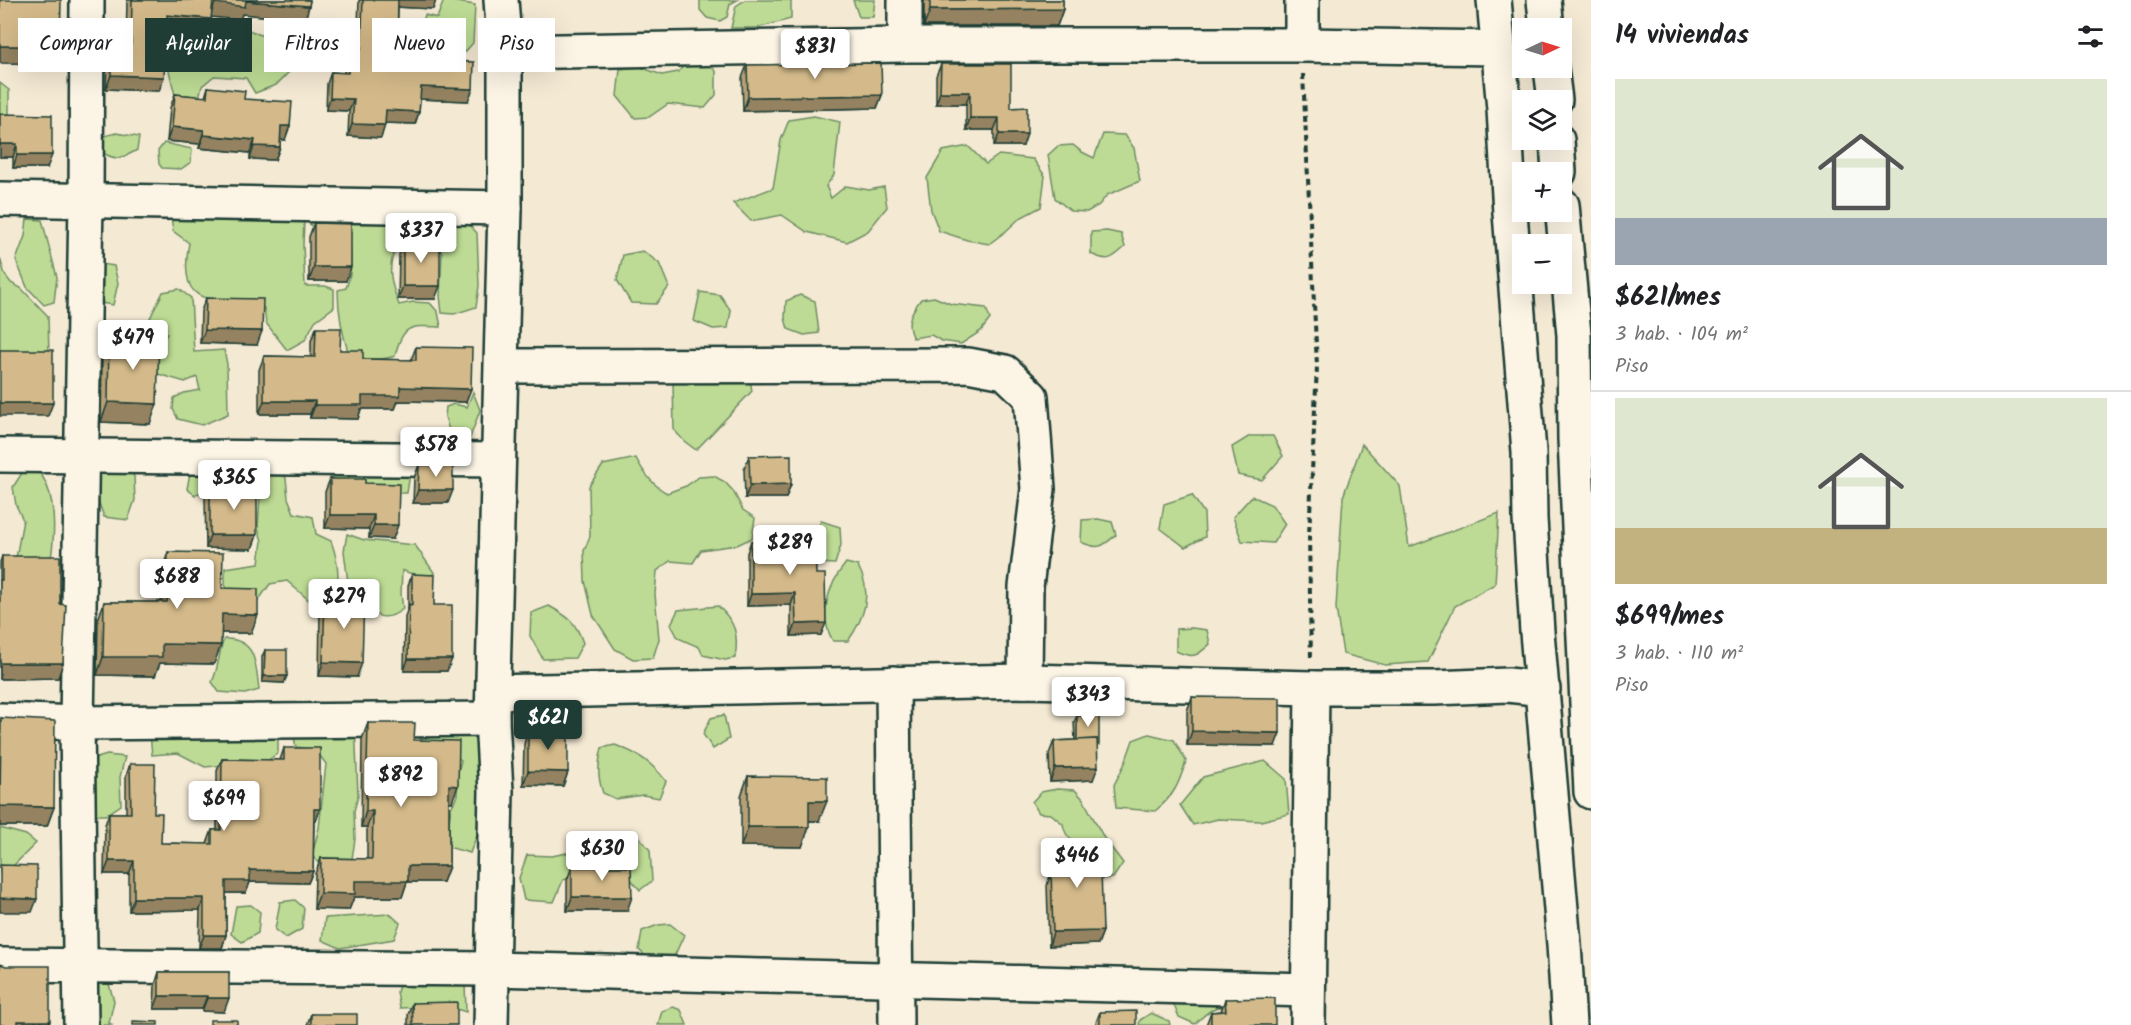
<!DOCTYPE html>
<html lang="es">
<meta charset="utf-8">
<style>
:root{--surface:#fff;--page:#f6f6f6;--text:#202124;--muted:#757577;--line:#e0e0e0;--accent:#1f3d34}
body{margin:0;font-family:Kalam,sans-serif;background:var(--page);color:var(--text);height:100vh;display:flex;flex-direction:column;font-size:22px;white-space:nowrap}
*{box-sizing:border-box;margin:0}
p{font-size:20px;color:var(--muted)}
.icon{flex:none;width:33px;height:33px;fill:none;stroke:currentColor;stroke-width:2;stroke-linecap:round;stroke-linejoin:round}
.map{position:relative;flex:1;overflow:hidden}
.details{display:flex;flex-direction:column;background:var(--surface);width:540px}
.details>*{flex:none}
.hud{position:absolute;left:18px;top:18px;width:570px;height:54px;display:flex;gap:12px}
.needle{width:39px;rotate:86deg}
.controls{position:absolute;left:1512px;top:18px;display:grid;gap:12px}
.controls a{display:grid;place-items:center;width:60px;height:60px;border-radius:0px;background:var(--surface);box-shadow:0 6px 24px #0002;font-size:30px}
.price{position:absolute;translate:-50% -51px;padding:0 14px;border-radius:6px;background:#fff;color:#222;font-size:20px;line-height:39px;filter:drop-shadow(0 2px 3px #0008)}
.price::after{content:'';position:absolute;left:50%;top:36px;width:18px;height:14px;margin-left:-9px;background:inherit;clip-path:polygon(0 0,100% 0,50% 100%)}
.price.on{background:var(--accent);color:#fff}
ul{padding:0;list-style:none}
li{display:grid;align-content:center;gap:12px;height:318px;padding:0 24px}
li+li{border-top:2px solid var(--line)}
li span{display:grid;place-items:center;height:186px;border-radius:0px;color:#555}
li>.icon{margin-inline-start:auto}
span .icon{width:108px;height:108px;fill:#fffc;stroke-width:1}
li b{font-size:26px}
h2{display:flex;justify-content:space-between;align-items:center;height:72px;padding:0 24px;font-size:26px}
.tag{padding:0 21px;border-radius:0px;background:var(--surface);box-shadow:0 6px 24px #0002;font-size:21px;line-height:54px}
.tag.on{background:var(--accent);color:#fff}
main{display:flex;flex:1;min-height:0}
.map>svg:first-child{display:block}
.green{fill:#bddb94;stroke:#6e8c64;stroke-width:1.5}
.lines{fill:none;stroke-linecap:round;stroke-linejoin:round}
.street-casing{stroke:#1f3d34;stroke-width:38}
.path{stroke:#1f3d34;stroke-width:4;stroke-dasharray:6 4.5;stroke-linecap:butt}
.street{stroke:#fcf5e5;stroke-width:33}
.wall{fill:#b6a077;stroke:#1f3d34;stroke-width:1.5}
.shaded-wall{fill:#948261;stroke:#1f3d34;stroke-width:1.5}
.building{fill:#d4ba8a;stroke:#1f3d34;stroke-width:1.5}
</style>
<main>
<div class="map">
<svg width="1591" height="1025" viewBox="0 0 1591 1025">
<rect width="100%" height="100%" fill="#f4e9d3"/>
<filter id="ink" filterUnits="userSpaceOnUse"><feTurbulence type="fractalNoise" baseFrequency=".0167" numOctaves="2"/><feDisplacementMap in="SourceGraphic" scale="12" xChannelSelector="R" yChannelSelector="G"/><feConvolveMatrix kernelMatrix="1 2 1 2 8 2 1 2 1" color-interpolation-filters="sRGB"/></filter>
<g filter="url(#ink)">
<g class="green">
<path d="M444,0L475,5L473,43L457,61L436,68L383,61L395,47L401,34L408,31L420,30L425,15L437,18Z"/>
<path d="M700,0H737L730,4L727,17L720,21L707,18L700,10Z"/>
<path d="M745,0H791V19L757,28H731L736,6Z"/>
<path d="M853,0H875L873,17H859Z"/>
<path d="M222,26L242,27L270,39L283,41L300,32L312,39L310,56L290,71L276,85L255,93L246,78L214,76L202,86L197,105L176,99L163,47L172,42L201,48L210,34Z"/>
<path d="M703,58L716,71V95L705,108L668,104L649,117L635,118L617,96L620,69L640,67L662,75L678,72L690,59Z"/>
<path d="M0,83L9,90V115L0,120Z"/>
<path d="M814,116L840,122L834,175L826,186L831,198L846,186L869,190L884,187L887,207L868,231L847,242L807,232L782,215L751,221L733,203L773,188L781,140L789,120Z"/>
<path d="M116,133L139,137L137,150C120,160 115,161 98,150L100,137Z"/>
<path d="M1103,134L1125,135L1134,148L1140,181L1107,195L1099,205L1087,212L1071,211L1055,198L1048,155L1058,146L1073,145L1082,152L1094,158Z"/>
<path d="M164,143L192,149L191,162L181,169L162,168L159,164L158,151Z"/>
<path d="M968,146L986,164L999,155L1033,159L1045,176L1041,207L1020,218L1006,231L989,244L967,240L939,231L931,210L927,178L943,151Z"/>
<path d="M309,204L465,220L477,233L479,286L476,307L454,314L442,313L440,296L442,252L428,247L397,246C386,267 391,284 399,305L413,302L430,303L438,312L441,327C411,326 403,323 395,356C378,361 366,360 349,355C342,333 338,313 338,290L346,288C353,271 352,253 349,235L319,232L307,222Z"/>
<path d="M170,209L304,220L303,245L305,286H325L334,289V307L315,321L305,340L287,350L266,323L264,308C213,296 176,312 189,243L173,231Z"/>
<path d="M27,219L42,220L57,277L54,302L44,305L27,287L16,260L25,236Z"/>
<path d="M1107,231L1121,234L1125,247C1111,260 1108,262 1091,254V232Z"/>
<path d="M643,251L659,263L669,287L656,304L631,303L617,280L623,255Z"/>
<path d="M0,258L5,275L11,283L21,288L48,316L49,354L0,356Z"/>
<path d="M101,264L114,266L118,283L113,305L100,303Z"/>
<path d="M179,289L191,298L194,352L224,350L227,364L228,414L202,425L178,419L173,409L174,398L184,393L200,390L197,377L185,382L158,374C157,355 155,350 167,334L150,318L163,292Z"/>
<path d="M700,292L720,295L731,311L728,328L713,329L694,321Z"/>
<path d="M800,295L815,301L819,333L804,335L788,329L785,318L786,301Z"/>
<path d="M934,297L951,304L986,308L990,319L981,331L961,344L942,341L931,335L913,338C904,323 912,311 921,299Z"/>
<path d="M690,372L749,374L752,391L696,450L684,441L674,430L673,383Z"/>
<path d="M473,392L480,410L470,438L449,430L445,417L446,407L454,404L467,407Z"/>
<path d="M1250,436H1273L1283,456L1262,480L1238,475L1232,447Z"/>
<path d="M1362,444L1400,486L1409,547L1499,513L1495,584L1455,606L1428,662L1385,665L1343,654L1336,608L1343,497Z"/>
<path d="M218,455L210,487L195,495L187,489L191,468Z"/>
<path d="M636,458C643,472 654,486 667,493L686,486L699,477L714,476L725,482L733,491L743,510L755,518L752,538L737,545L701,550L693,563L670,561L657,571L655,594L659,639L653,658L633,659L615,649L593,615L585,581L584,551L590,536L589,486L603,465Z"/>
<path d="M123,465L134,476L135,500L128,520L104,517L99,503L93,471Z"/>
<path d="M276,467L286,478L288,498L294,513L313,517L316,534L331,541C339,562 340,581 336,603L310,601L287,581L270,584L258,601L248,600L228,594L225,584V568L259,563L262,541L258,528L260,495L264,471Z"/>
<path d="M411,467L407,493H389L340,487L328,475Z"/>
<path d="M27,471L41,474C56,497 55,532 51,558H16L23,520L16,505L13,487L22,473Z"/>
<path d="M1192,495L1204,513L1205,537L1185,547L1160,528L1164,504Z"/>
<path d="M1252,496L1272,505L1285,524L1273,543L1242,541L1233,517Z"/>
<path d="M1098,519L1112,522L1116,535C1102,547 1099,550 1081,542L1082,520Z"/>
<path d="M821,521L840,527L841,545L835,564L817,563L815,534Z"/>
<path d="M347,534L364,540L415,545L435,574L419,577L402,570L401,594L403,609C379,628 371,608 350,598L344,551Z"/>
<path d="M846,563L858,566C873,593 865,617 848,641H833C818,616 828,585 846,563Z"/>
<path d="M549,606C569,617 576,622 583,643L575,658L543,659L530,636L531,613Z"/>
<path d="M718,606C735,622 739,634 735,658L725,660L703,655L699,647L678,638L671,624L678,610Z"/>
<path d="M1192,628L1207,630L1210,644C1197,656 1194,659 1176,651V629Z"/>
<path d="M224,639C256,638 256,664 259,690L245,694L219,692L212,682C219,668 218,654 224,639Z"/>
<path d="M724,715L729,739L713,749L703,734L711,718Z"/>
<path d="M290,718L355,722L358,796L354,811L355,839L352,859L321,867L312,855L319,828L326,764L315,749L296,747Z"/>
<path d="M464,718L478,737L480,827L470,853L448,847V830L451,808L457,796L458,772L461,760L452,754L436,751L416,735Z"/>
<path d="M278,724V753L267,761L205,767L178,753L152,755L150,734Z"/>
<path d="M1149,734L1174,740L1186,761C1179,784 1174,796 1155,811L1116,808L1114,785L1125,763L1133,740Z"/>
<path d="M615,745C639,754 650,761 666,781L659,798L643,795L616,799L603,793C597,776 598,764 602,748Z"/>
<path d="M107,755L125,757L120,777L121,805L106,815H90L87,761Z"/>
<path d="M1265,761L1286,779L1289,814L1261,821L1218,819L1193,825L1180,805L1203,777Z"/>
<path d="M1057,789L1075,790L1083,799L1104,838L1123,863L1113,878L1098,879L1095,867L1096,854C1081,849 1065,840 1063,824L1051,814L1039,813L1032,802L1041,792Z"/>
<path d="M0,828L26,835L36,843L6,873H0Z"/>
<path d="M597,834L640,838L650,850L652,881L640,890L630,878L577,876L563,880L554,902L524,900L519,878L527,855L552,856L571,852L576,837Z"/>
<path d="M295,900L304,908L302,929L286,938L275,930L280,902Z"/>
<path d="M251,905L260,912L258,933L242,942L231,934L236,906Z"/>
<path d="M390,914L400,923L394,939L340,948L322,940L325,918Z"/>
<path d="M670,924L684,935L673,959L648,958L639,950L642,931L658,925Z"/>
<path d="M402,975L465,983L466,1012L447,1006L400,1008L397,992Z"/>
<path d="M89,979L108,981L114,1001L109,1023L113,1025H81Z"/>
<path d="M1191,980L1245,1007C1217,1006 1216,1003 1195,1024L1179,1017L1172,1001Z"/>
<path d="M673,1007L681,1010L687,1025H658L662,1011Z"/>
<path d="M1151,1013L1169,1021L1170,1025H1139L1140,1020Z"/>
</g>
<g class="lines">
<defs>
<g id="street">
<path d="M905,0V45"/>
<path d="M1494,0L1504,109L1510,213L1529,452L1530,519L1537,632L1564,944L1569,1025"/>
<path d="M1544,0L1547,28"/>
<path d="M1302,45V0"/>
<path d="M505,52L905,45H1302L1498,48"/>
<path d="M1551,68L1555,100"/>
<path d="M1557,140L1559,172"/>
<path d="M0,199L505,208"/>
<path d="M1562,205L1574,335L1575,439L1591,792"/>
<path d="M503,366L968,365L1005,372L1031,397L1038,489L1026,587L1025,681"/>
<path d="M0,455L498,460"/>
<path d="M893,683L896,1025"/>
<path d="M493,692L1025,681L1312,688H1434L1508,685L1543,689"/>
<path d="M0,720L77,723L492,719"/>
<path d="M0,965L491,969L1308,990"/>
<path d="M81,1025L77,723L86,200L87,0"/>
<path d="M491,1025L496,791L492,719L505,208V52L501,0"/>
<path d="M1308,1025L1312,688"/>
</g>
</defs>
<use href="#street" class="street-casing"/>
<path class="path" d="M1303,74L1317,366L1309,535L1311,660"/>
<use href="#street" class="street"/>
</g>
<g class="wall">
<path d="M127,0H310L309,6L305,20L242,14L240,20L212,17L207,32L166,29L159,91L106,89L107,58L112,45H126Z"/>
<path d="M359,0H436L433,9L398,7L397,55L423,60L468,101L420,99L419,112L415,124L385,123L381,138L348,136L349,111L326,110L327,84L331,72L344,73L345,60L349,48H357Z"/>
<path d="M924,0H1063V9L1057,26H924Z"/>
<path d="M941,64L1011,108L1023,146H994V130H966V104H936V76Z"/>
<path d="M747,65L882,95L877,108L743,111L742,78Z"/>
<path d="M208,87L244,99L285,140L280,139V147L275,160L250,159V153L199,148L200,144L167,141L170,108L175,94L205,97Z"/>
<path d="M0,114L47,168H13V157H0Z"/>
<path d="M314,223L346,281H309V237Z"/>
<path d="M403,241L435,299H398L399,255Z"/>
<path d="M206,298L257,345L200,343L201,311Z"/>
<path d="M316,328L340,350L363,359L411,360L416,347L466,402L398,401L395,409H361L358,419L310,418V414H259V370L264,356L311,357V341Z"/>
<path d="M109,338L150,424L101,422L102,358Z"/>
<path d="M749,456L791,484L786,498H745L744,469Z"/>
<path d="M419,465L448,503H413L414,478Z"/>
<path d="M330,479L365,483L393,539L369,538V529L325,528V492Z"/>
<path d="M210,486L257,535L252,549L206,548L205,499Z"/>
<path d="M751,541L816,574L821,635L791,636V605L747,606V553Z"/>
<path d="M168,552L222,588L251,633H221L214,664L160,663L155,676L97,675L98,620L104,602H161L162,571Z"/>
<path d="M2,556L60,604L63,663L58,678L0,679V562Z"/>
<path d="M412,574L434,605L447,671H404L405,617L408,607V586Z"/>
<path d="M325,597L357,677L319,676L320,610Z"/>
<path d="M265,650L284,683L262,682V657Z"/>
<path d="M1192,697L1275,746L1187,745V711Z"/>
<path d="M1077,716L1097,751L1093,780L1050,782L1049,754L1054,741L1075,740L1074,722Z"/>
<path d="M1,718L54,807L47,826H0V721Z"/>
<path d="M368,723L414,740L452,802L449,801V866L443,882H407L402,897H354L349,910L314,909L315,874L321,858L367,859V827H361L362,739Z"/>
<path d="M528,730L568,772L563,786L523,785L524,744Z"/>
<path d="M284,748L320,809L316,821H314L313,871L308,883L250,882L246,893H226V935L222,948H199L200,910L129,911V874H104L105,825L109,813H126V776L130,764L154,813L161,843L207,844L212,830H217V771L222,759L280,760Z"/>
<path d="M748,776L819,821H809L802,847L741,846V796Z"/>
<path d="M1055,843L1095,870L1103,931L1098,944L1049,946L1047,885L1051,873L1050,857Z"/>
<path d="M572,867L627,911H567V880Z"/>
<path d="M159,972H229L224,1012L202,1011V1009H154L155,985Z"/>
<path d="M1225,999L1275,1025H1206L1211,1012L1221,1011Z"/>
<path d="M412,1003L457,1025H408V1015Z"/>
<path d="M1100,1012L1136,1025H1095Z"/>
<path d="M311,1014L357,1025H307Z"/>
</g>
<g class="shaded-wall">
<path d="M396,0H436L433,9L394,7Z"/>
<path d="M246,1L309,6L305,20L242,14L240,20L210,17L215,3Z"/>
<path d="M1063,9L1057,26H924L930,10Z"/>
<path d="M167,15L211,19L207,32L162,28Z"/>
<path d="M0,46H60L54,64L0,63Z"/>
<path d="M111,75L164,77L159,91L106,89Z"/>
<path d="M421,87L473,89L468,101L417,99Z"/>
<path d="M940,92H970L966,104H936Z"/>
<path d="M882,95L877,108L743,111L748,97Z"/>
<path d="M330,98L354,99L349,111L326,110Z"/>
<path d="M386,110L419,112L415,124L382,123Z"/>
<path d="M970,118H999L994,130H966Z"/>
<path d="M352,124L385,125L381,138L348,136Z"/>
<path d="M281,126H290L285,140L276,139Z"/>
<path d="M172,127L204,130L200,144L167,141Z"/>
<path d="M999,134H1027L1023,146H994Z"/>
<path d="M204,135L255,140L250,153L199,148Z"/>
<path d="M0,144H17L13,157H0Z"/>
<path d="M254,146L280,147L275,160L250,159Z"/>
<path d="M17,155H52L47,168H13Z"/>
<path d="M314,267H351L346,281H309Z"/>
<path d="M403,286H440L435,299H398Z"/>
<path d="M205,330L262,331L257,345L200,343Z"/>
<path d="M400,387L471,389L466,402L398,401L395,409H361L358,419L310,418L315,405Z"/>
<path d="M264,401H315L310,414H259Z"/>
<path d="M108,402L157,404L150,424L101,422Z"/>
<path d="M0,403H53L48,416H0Z"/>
<path d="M791,484L786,498H745L750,485Z"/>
<path d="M418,490H453L448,503H413Z"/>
<path d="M330,515H374L369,529L325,528Z"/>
<path d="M374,525H398L393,539L369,538Z"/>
<path d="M210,535H257L252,549L206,548Z"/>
<path d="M795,593L791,605L747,606L751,594Z"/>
<path d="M222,614L258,615L251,633H215Z"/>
<path d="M826,623L821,635L791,636L796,624Z"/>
<path d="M162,644L221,645L214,664L160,663L155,676L97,675L103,657Z"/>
<path d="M408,659H452L447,671H404Z"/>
<path d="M323,662L362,663L357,677L319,676Z"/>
<path d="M0,663H63L58,678L0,679Z"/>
<path d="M264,676H287L284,683L262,682Z"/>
<path d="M1192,731L1280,733L1275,746L1187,745Z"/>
<path d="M1098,767L1093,780L1050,782L1055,768Z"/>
<path d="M528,771L568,772L563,786L523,785Z"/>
<path d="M449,785L458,786L452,802L443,801Z"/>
<path d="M809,801H827L819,821H802Z"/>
<path d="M0,806L54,807L47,826H0Z"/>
<path d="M314,809H320L316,821H309Z"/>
<path d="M366,811H373L367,827H361Z"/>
<path d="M748,827H809L802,847L741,846Z"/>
<path d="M109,861H134L129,874H104Z"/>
<path d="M408,866H449L443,882H407L402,897H354L349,910L314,909L320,893L355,881Z"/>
<path d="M250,870L313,871L308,883L250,882L246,893H222L226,881Z"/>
<path d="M572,897H632L627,911H567Z"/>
<path d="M0,898L37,899L32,912H0Z"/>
<path d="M134,898H204L200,910L129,911Z"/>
<path d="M1103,931L1098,944L1049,946L1053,932Z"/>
<path d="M204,935H226L222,948H199Z"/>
<path d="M159,996H207L202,1009H154Z"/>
<path d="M207,998H229L224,1012L202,1011Z"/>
<path d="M18,1021H50L49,1025H17Z"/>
</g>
<g class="building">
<path d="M0,0H61L60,46H0Z"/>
<path d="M132,0H213L211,19L167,15L164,77L111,75L112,45H131Z"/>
<path d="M216,0H310L309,6L246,1L245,7L215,3Z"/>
<path d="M363,0H398L397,55L423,56V60L474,62L473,89L421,87L419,112L386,110L385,125L352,124L354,99L330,98L331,72L348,73L349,48L361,49Z"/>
<path d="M930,0H1063V9L930,10Z"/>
<path d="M881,63L882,95L748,97L747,65Z"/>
<path d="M941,64H1011V108L1027,107V134H999V118H970V92H940Z"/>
<path d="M208,87L245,91L244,99L292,102L290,126H281L280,147L254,146L255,140L204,135V130L172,127L175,94L207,97Z"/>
<path d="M0,114L52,115V155H17V144H0Z"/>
<path d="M314,223L351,224V267H314Z"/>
<path d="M403,241L440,242V286H403Z"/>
<path d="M206,298L263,299L262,331L205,330Z"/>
<path d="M316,328H341L340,350H363V359L416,360V347L472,348L471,389L400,387V396H362V405H315V401H264V356L315,357Z"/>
<path d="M109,338L159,340L157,404L108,402Z"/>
<rect x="0" y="350" width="53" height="53"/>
<path d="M791,455V484L750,485L749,456Z"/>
<path d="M419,465H453V490H418Z"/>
<path d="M330,479H365V483L399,484L398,525H374V515H330Z"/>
<rect x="210" y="486" width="47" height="49"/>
<path d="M751,541H815L816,574H825L826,623L796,624L795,593L751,594Z"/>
<path d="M168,552L223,553L222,588L258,589V615L222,614L221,645L162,644V657H103L104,602H167Z"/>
<path d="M2,556H60V604L66,605L63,663H0V580H2Z"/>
<path d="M412,574L435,575L434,605H452V659H408L409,604L412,605Z"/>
<path d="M325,597L364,598L362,663L323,662Z"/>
<path d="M265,650H287V676H264Z"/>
<path d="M1192,697L1280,698V733L1192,731Z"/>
<path d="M1099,715V745H1097V739L1077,740V716Z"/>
<path d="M1,718L55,721L54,807L0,806Z"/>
<path d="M368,723H415L414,740L459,741L458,786L449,785V866H408V881H355V894L320,893L321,858L372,859L373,811H366Z"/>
<path d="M528,730L568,731V772L528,771Z"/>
<path d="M1097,739L1098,767L1055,768L1054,741Z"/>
<path d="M284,748H320V809H314L313,871L250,870V881H226V935H204V898H134V861H109V813H131L130,764H155L154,813H162L161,843L212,844V830H221L222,759L284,760Z"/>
<path d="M748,776L827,777V801H809V827H748Z"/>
<path d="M1094,841L1095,870H1101L1103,931L1053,932L1051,871H1056L1055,843Z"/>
<path d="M0,865L37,866V899L0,898Z"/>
<path d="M572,867H631L632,897H572Z"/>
<path d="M0,964L6,966H50V1021H18V1025H0Z"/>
<path d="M159,972H229V998H207V996H159Z"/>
<path d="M1275,998V1025H1211V1012L1226,1011L1225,999Z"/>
<path d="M457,1002V1025H413L412,1003Z"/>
<path d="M1136,1011V1025H1100V1012Z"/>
<rect x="311" y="1014" width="46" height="11"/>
<rect x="210" y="1020" width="27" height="5"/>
<path d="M133,1021L158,1022V1025H133Z"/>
</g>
</g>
</svg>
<div class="controls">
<a><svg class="needle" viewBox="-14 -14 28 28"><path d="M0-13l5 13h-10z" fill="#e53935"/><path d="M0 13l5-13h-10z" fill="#757577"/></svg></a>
<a><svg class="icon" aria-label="layers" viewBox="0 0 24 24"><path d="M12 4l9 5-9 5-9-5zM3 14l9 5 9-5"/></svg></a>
<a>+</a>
<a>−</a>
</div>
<b class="price" style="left:815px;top:80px">$831</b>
<b class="price" style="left:421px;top:264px">$337</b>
<b class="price" style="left:133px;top:371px">$479</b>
<b class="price" style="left:436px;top:478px">$578</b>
<b class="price" style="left:234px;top:511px">$365</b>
<b class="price" style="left:790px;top:576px">$289</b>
<b class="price" style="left:177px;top:610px">$688</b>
<b class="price" style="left:344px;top:630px">$279</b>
<b class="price" style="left:1088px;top:728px">$343</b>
<b class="price on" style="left:548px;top:751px">$621</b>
<b class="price" style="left:401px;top:808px">$892</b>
<b class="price" style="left:224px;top:832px">$699</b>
<b class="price" style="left:602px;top:882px">$630</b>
<b class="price" style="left:1077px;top:889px">$446</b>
<div class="hud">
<a class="tag">Comprar</a>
<a class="tag on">Alquilar</a>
<a class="tag">Filtros</a>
<a class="tag">Nuevo</a>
<a class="tag">Piso</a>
</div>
</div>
<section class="details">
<h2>14 viviendas<svg class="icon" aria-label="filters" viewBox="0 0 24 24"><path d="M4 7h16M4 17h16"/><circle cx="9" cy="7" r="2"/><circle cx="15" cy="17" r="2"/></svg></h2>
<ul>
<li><span style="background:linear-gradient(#dfe7d0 75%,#9aa5b1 0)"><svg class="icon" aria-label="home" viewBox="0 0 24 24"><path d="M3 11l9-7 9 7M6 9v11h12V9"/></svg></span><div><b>$621/mes</b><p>3 hab. · 104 m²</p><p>Piso</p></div></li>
<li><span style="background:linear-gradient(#dfe7d0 70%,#c2b280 0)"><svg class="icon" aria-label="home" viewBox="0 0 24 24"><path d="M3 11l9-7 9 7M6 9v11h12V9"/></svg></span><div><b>$699/mes</b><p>3 hab. · 110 m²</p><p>Piso</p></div></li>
</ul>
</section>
</main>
